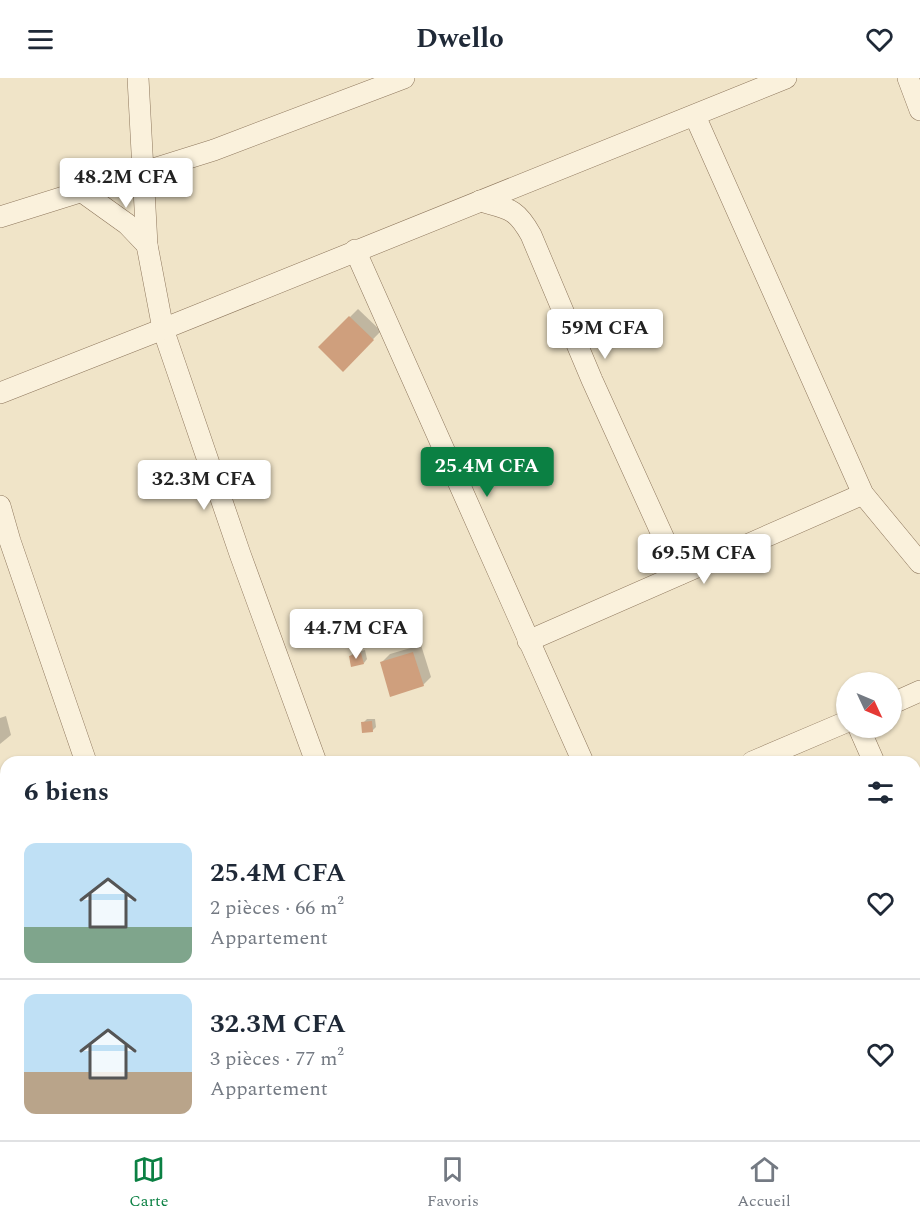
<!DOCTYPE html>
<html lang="fr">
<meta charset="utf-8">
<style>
:root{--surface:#fff;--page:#f2f2f3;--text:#1f2937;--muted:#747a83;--line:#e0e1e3;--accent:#0b8043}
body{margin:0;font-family:Spectral,serif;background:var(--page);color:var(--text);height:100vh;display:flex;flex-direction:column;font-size:22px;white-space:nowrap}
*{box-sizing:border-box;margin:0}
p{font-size:20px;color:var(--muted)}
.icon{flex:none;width:33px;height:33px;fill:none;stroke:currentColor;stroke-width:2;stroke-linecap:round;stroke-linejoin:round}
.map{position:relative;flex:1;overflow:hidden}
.details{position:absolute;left:0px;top:678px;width:921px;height:384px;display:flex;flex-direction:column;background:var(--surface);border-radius:18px 18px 0 0;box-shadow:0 2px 4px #0004}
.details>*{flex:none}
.needle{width:39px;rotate:134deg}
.fabs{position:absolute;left:836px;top:594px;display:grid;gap:12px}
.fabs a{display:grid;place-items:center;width:66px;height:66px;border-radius:50%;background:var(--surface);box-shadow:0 2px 4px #0004;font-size:30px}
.price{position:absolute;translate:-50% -51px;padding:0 14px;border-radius:6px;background:#fff;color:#222;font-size:20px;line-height:39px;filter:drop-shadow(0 2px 3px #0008)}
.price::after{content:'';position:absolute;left:50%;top:36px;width:18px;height:14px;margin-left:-9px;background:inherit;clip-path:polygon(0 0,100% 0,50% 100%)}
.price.active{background:var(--accent);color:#fff}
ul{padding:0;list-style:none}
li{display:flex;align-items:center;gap:18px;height:150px;padding:0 24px}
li+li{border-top:2px solid var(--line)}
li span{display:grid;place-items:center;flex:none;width:168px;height:120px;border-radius:12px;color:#555}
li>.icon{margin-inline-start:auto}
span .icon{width:72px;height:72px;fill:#fffc;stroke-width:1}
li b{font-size:26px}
h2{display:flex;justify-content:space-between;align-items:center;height:72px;padding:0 24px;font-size:26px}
header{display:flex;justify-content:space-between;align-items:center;height:78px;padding:0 24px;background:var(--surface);font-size:27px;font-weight:700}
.dock{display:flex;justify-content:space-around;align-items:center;height:84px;border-top:2px solid var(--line);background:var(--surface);font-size:16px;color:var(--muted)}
.dock a{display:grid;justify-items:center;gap:3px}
.dock .active{color:var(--accent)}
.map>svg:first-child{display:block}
.shadow{fill:#0003}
.building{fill:#cf9f7d}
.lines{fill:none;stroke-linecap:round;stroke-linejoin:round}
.minor-casing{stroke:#8d765c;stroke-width:22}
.path{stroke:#8d765c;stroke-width:4;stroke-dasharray:4.5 3;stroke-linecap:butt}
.minor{stroke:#faf1dc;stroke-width:21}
</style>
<header><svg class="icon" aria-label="menu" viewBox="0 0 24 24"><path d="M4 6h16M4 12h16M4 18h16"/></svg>Dwello<svg class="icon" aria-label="heart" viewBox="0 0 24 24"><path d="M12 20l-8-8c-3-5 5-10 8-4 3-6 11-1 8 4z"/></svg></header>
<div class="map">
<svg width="920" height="1062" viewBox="0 0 920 1062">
<rect width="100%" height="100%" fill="#f0e4c8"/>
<g class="shadow">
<path d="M358,231L381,253L343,292L320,269Z"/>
<path d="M421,567L431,599L423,607L382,584L390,576Z"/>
<path d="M365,572L367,581L364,585L350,578L354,575Z"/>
<path d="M6,638L11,657L0,666V640Z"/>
<path d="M367,641H375L376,649L372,653L363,645Z"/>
<path d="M191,1056H232L235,1062H191Z"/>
<path d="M415,1056H452L455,1062H418Z"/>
</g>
<g class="building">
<path d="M349,238L374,262L343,294L318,269Z"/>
<path d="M413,574L424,608L390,619L380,584Z"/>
<path d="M361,575L364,586L351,589L349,578Z"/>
<path d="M372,643L373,654L362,655L361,644Z"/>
<path d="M4,725L6,727V772L0,778V730Z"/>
<path d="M190,1056H220L223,1062H189L187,1058Z"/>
<path d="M413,1056H441L444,1062H416Z"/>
</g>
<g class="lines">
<defs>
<g id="minor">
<path d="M138,0L147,167L163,251L240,476L316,684"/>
<path d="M908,0L920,32"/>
<path d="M695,38L863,416L920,485"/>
<path d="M81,113L127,146L147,167"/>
<path d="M480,123C509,131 516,130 531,157L592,302L680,496"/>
<path d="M0,139L214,72L404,0"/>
<path d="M355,172L583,684"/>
<path d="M0,315L163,251L786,0"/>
<path d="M0,428L10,463L86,684"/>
<path d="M528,563L863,416"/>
<path d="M891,626L920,613"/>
<path d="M859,650L874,684"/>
<path d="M752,684L846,644"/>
<path d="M915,779L920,790"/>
<path d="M0,898L6,895"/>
<path d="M165,1056L168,1062"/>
<path d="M587,1056L590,1062"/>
<path d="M812,1056L815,1062"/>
</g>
</defs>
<use href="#minor" class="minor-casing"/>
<path class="path" d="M915,843L920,842"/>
<use href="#minor" class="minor"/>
</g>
</svg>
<div class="fabs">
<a><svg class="needle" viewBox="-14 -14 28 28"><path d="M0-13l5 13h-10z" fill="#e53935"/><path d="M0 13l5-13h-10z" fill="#747a83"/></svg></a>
</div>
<b class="price" style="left:126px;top:131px">48.2M CFA</b>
<b class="price" style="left:605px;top:282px">59M CFA</b>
<b class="price active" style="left:487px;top:420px">25.4M CFA</b>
<b class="price" style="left:204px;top:433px">32.3M CFA</b>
<b class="price" style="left:704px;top:507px">69.5M CFA</b>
<b class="price" style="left:356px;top:582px">44.7M CFA</b>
<section class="details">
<h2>6 biens<svg class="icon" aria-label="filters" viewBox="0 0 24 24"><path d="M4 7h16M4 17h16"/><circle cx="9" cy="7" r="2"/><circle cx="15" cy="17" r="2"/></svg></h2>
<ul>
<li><span style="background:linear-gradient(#bfe0f5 70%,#7fa58c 0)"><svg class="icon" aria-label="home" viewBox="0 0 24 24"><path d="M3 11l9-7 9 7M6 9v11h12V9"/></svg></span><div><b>25.4M CFA</b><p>2 pièces · 66 m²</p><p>Appartement</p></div><svg class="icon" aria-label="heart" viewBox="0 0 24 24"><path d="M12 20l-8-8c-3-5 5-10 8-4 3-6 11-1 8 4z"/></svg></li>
<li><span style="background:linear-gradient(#bfe0f5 65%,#b9a48a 0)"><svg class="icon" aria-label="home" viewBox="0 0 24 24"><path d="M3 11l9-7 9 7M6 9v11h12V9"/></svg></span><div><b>32.3M CFA</b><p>3 pièces · 77 m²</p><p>Appartement</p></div><svg class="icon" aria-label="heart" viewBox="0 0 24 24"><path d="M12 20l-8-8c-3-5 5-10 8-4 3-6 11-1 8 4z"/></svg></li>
</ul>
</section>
</div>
<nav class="dock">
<a class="active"><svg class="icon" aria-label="map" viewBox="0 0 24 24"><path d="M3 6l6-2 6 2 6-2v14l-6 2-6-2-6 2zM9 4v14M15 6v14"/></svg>Carte</a>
<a><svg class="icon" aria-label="saved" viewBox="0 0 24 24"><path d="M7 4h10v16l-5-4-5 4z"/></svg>Favoris</a>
<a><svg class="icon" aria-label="home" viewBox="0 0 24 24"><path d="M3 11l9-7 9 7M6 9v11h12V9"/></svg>Accueil</a>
</nav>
